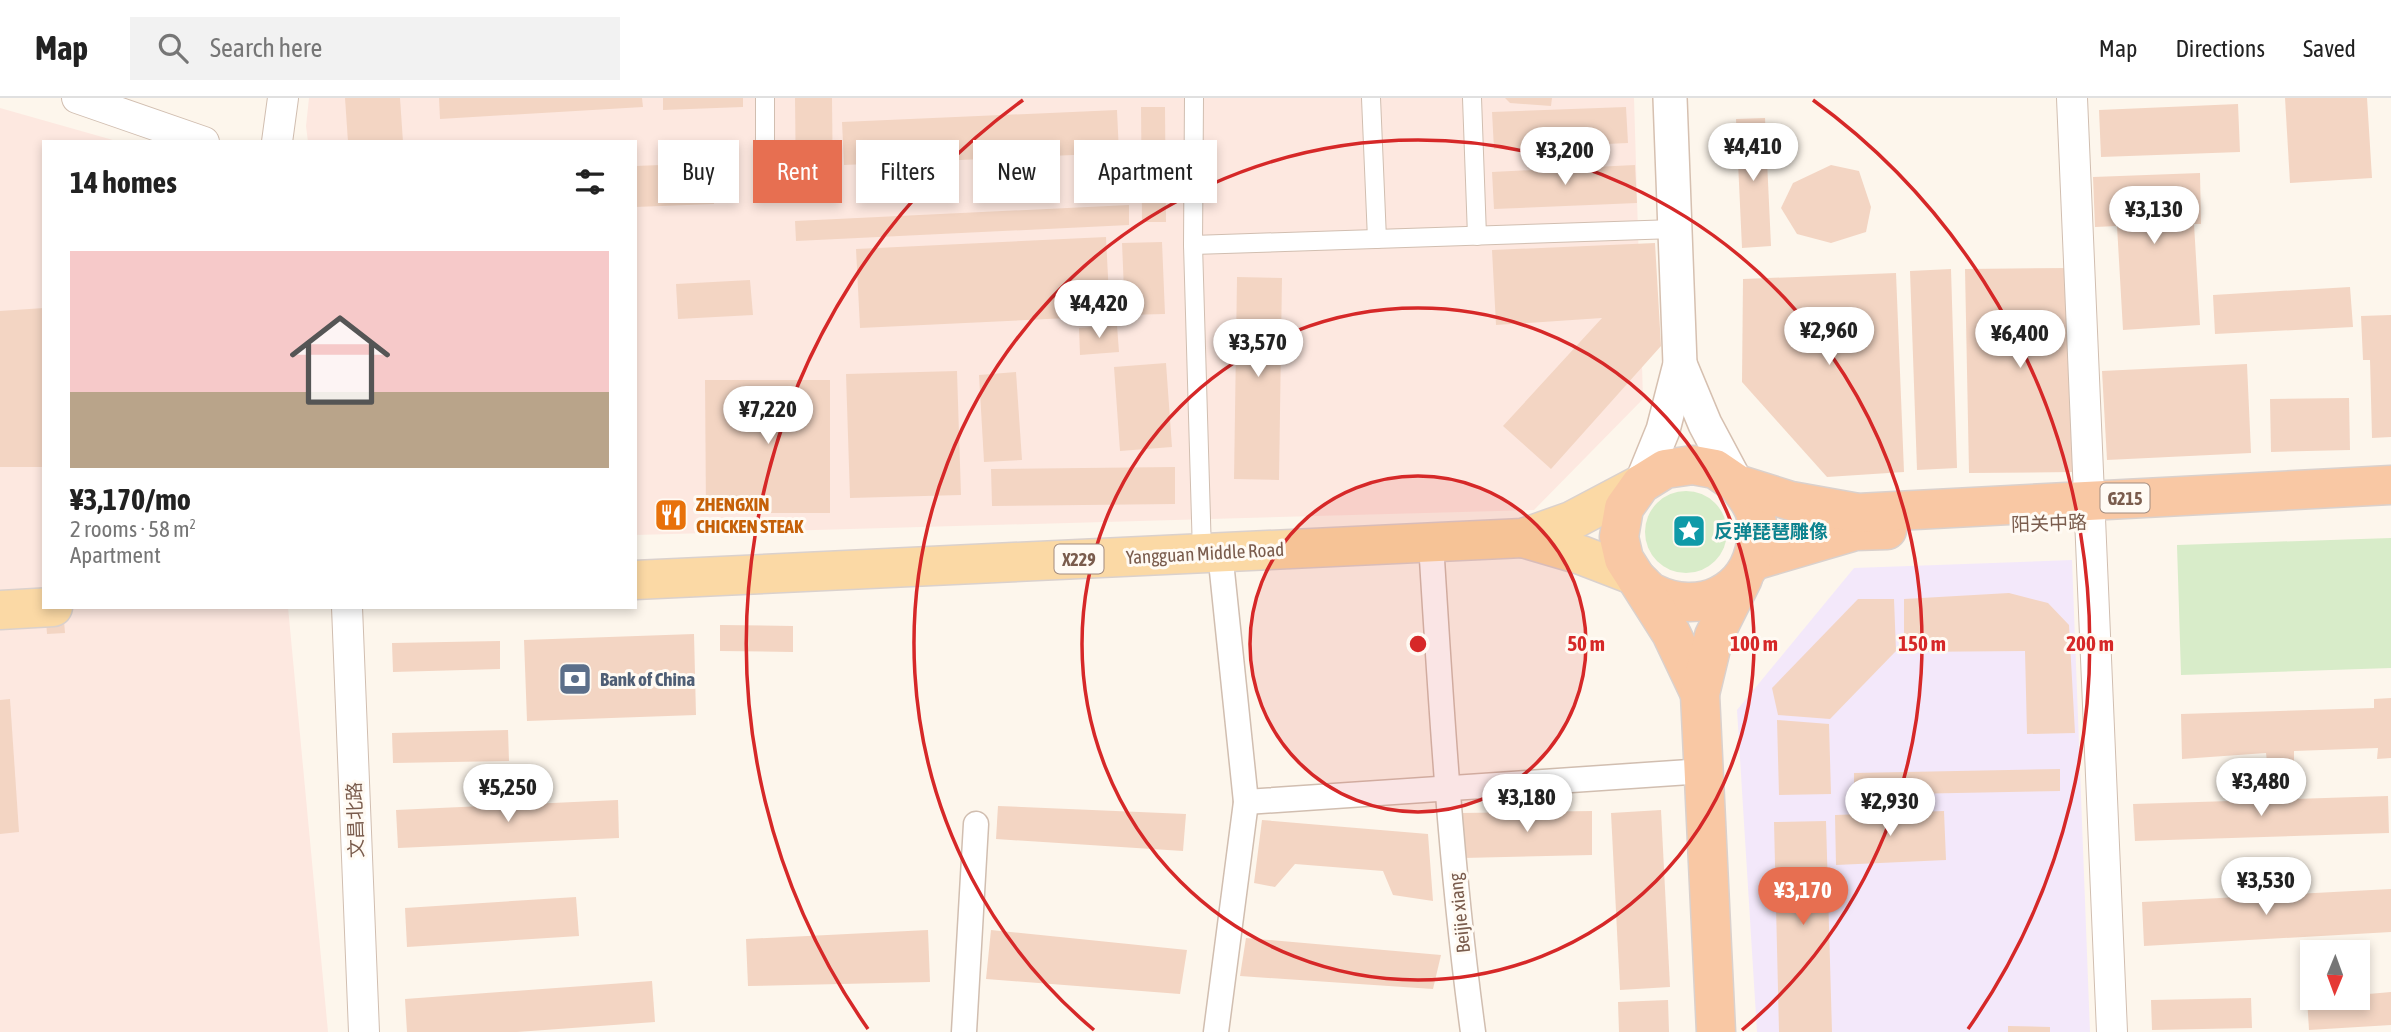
<!DOCTYPE html>
<meta charset="utf-8">
<style>
:root{--surface:#fff;--page:#f2f2f2;--text:#222;--muted:#767676;--line:#e0e0e0;--accent:#e76f51}
body{margin:0;font-family:"Asap Condensed","Noto Sans SC",sans-serif;background:var(--page);color:var(--text);height:100vh;display:flex;flex-direction:column;font-size:26px;white-space:nowrap}
*{box-sizing:border-box;margin:0}
p{font-size:23px;color:var(--muted)}
.icon{flex:none;width:38px;height:38px;fill:none;stroke:currentColor;stroke-width:2;stroke-linecap:round;stroke-linejoin:round}
.map{position:relative;flex:1;overflow:hidden}
.drawer{position:absolute;left:42px;top:42px;width:595px;height:469px;display:flex;flex-direction:column;background:var(--surface);border-radius:0px;box-shadow:0 4px 10px #0003}
.drawer>*{flex:none}
.top-card{position:absolute;left:658px;top:42px;width:665px;height:63px;display:flex;gap:14px}
.needle{width:46px;rotate:181deg}
.fabs{position:absolute;left:2300px;top:842px;display:grid;gap:14px}
.fabs a{display:grid;place-items:center;width:70px;height:70px;border-radius:0px;background:var(--surface);box-shadow:0 4px 10px #0003;font-size:35px}
.price{position:absolute;translate:-50% -60px;padding:0 16px;border-radius:24px;background:#fff;color:#222;font-size:23px;line-height:46px;filter:drop-shadow(0 2px 4px #0008)}
.price::after{content:'';position:absolute;left:50%;top:42px;width:21px;height:16px;margin-left:-10px;background:inherit;clip-path:polygon(0 0,100% 0,50% 100%)}
.price.selected{background:var(--accent);color:#fff}
ul{padding:0;list-style:none}
li{display:grid;align-content:center;gap:14px;height:371px;padding:0 28px}
li+li{border-top:2px solid var(--line)}
li span{display:grid;place-items:center;height:217px;border-radius:0px;color:#555}
li>.icon{margin-inline-start:auto}
span .icon{width:126px;height:126px;fill:#fffc;stroke-width:1}
li b{font-size:30px}
h2{display:flex;justify-content:space-between;align-items:center;height:84px;padding:0 28px;font-size:30px}
.pill{padding:0 24px;border-radius:0px;background:var(--surface);box-shadow:0 4px 10px #0003;font-size:24px;line-height:63px}
.pill.selected{background:var(--accent);color:#fff}
header{display:flex;align-items:center;gap:42px;box-sizing:border-box;height:98px;padding:0 35px;background:var(--surface);border-bottom:2px solid var(--line)}
header strong{font-size:33px}
nav{display:flex;gap:38px;margin-inline-start:auto;font-size:24px}
.search{width:490px;height:63px;background:var(--page);display:flex;align-items:center;gap:18px;box-sizing:border-box;padding:0 24px;border-radius:0px;color:var(--muted);font-size:26px}
.map>svg:first-child{display:block}
.commercial{fill:#fde8e0}
.education{fill:#f3e8fa}
.green{fill:#d8ecc9}
.building{fill:#f3d5c3}
.lines{fill:none;stroke-linecap:round;stroke-linejoin:round}
.pedestrian-casing{stroke:#d1beb0;stroke-width:20}
.minor-casing{stroke:#d1beb0;stroke-width:27}
.tertiary-casing{stroke:#d1beb0;stroke-width:32}
.secondary-casing{stroke:#d6c0b0;stroke-width:36}
.primary-casing{stroke:#dad1cd;stroke-width:41}
.trunk-casing{stroke:#dad1cd;stroke-width:41}
.pedestrian{stroke:#fff;stroke-width:18}
.minor{stroke:#fff;stroke-width:24}
.tertiary{stroke:#fff;stroke-width:30}
.secondary{stroke:#fff;stroke-width:33}
.primary{stroke:#fbd9a5;stroke-width:38}
.trunk{stroke:#f9c8a4;stroke-width:38}
.ring{fill:none;stroke:#d62828;stroke-width:3.5}
.labels{text-anchor:middle;dominant-baseline:central;stroke-width:6;stroke-linejoin:round;paint-order:stroke}
.shield{fill:#fffaf3;stroke:#a28b7f;stroke-width:2}
.shield-label{font-size:18px;font-weight:bold;fill:#7a5c4d}
.food-label{font-size:19px;font-weight:bold;fill:#c56008;stroke:#fffaf3;text-anchor:start}
.street-label{font-size:19px;fill:#7a5c4d;stroke:#fffaf3}
.culture-label{font-size:19px;font-weight:bold;fill:#0d838f;stroke:#fffaf3;text-anchor:start}
.service-label{font-size:19px;font-weight:bold;fill:#4e5e75;stroke:#fffaf3;text-anchor:start}
.centre{fill:#d62828;stroke:#fffaf3;stroke-width:3.5}
.ring-label{font-size:21px;text-anchor:middle;font-weight:bold;fill:#d62828;stroke:#fffaf3;stroke-width:6;stroke-linejoin:round;paint-order:stroke}
</style>
<header>
<strong>Map</strong>
<div class="search"><svg class="icon" aria-label="search" viewBox="0 0 24 24"><circle cx="10" cy="10" r="6"/><path d="M15 15l6 6"/></svg>Search here</div>
<nav><a>Map</a><a>Directions</a><a>Saved</a></nav>
</header>
<div class="map">
<svg width="2391" height="934" viewBox="0 0 2391 934">
<rect width="100%" height="100%" fill="#fdf6ec"/>
<g class="commercial">
<path d="M309,0H1634L1643,301L1534,412L635,437V44H308L306,28Z"/>
<path d="M0,10L120,44H44V509H288L328,934H0Z"/>
</g>
<path class="education" d="M2072,462L2090,934H1757L1737,612L1854,470Z"/>
<g class="green">
<circle cx="1686" cy="434" r="41"/>
<path d="M2391,440V570L2181,577L2177,447Z"/>
</g>
<g class="building">
<path d="M345,0H400L403,44H348Z"/>
<path d="M439,0H642L643,9L440,21Z"/>
<path d="M663,0H743V9L663,12Z"/>
<path d="M795,0H832L833,92H796Z"/>
<path d="M1505,0H1552L1551,8L1510,5Z"/>
<path d="M2285,0H2367L2372,80L2290,85Z"/>
<path d="M2238,6L2240,54L2101,59L2099,12Z"/>
<path d="M1141,9H1165L1166,124H1142Z"/>
<path d="M1626,9L1628,45L1494,51L1492,14Z"/>
<path d="M1117,12L1119,55L844,67L842,24Z"/>
<path d="M1765,20L1771,148L1742,150L1736,21Z"/>
<path d="M712,65L714,106L635,109V68Z"/>
<path d="M1635,67L1637,105L1494,111L1492,74Z"/>
<path d="M1831,67L1859,73L1871,109L1866,134L1831,145L1797,136L1781,110L1793,85Z"/>
<path d="M2200,75L2201,126H2194L2200,227L2123,232L2117,128L2095,129L2093,79Z"/>
<path d="M1129,107V127L796,143L795,123Z"/>
<path d="M1106,139L1110,218L860,230L856,151Z"/>
<path d="M1162,144L1165,216L1125,217L1122,145Z"/>
<path d="M1655,145L1661,248L1551,371L1503,328L1602,220L1496,227L1492,152Z"/>
<path d="M2070,170L2074,374L1969,375L1965,171Z"/>
<path d="M1951,171L1957,370L1917,372L1910,173Z"/>
<path d="M1896,175L1904,374L1827,379L1742,284L1743,181Z"/>
<path d="M1237,179L1282,180L1279,382L1234,381Z"/>
<path d="M750,182L753,217L678,221L676,186Z"/>
<path d="M2350,189L2353,229L2215,236L2213,197Z"/>
<path d="M44,210V369H0V213Z"/>
<path d="M2391,217V339L2372,340L2370,262H2363L2361,218Z"/>
<path d="M1117,227L1119,254L1080,257L1079,230Z"/>
<path d="M1166,265L1172,349L1120,353L1114,269Z"/>
<path d="M2247,266L2251,355L2107,362L2102,273Z"/>
<path d="M957,273L961,397L850,400L846,276Z"/>
<path d="M1016,274L1022,362L984,364L979,277Z"/>
<path d="M705,282H830V415H706Z"/>
<path d="M2349,300L2350,352L2271,354L2270,301Z"/>
<path d="M1175,369V406L992,408L991,371Z"/>
<path d="M2009,495L2048,505L2069,527L2075,635L2027,636L2025,553L1904,554V501Z"/>
<path d="M1858,501H1894L1896,553L1830,621L1778,617L1772,590Z"/>
<path d="M45,509H63L65,535L47,536Z"/>
<path d="M720,527L793,528V554L720,553Z"/>
<path d="M694,536L696,617L527,623L524,542Z"/>
<path d="M500,543V571L393,574L392,545Z"/>
<path d="M2391,600V660L2377,661L2378,650L2294,653V663L2267,664L2266,655L2182,661L2181,616L2374,610V601Z"/>
<path d="M10,601L19,734L0,736V602Z"/>
<path d="M1777,622L1829,626L1831,696L1779,697Z"/>
<path d="M508,632L509,663L393,665L392,635Z"/>
<path d="M2060,671V693L1854,697V675Z"/>
<path d="M2388,698L2389,735L2135,743L2133,706Z"/>
<path d="M618,702L619,740L398,750L396,712Z"/>
<path d="M998,708L1186,716L1183,753L996,741Z"/>
<path d="M1661,712L1670,889L1620,892L1611,715Z"/>
<path d="M1592,713V757L1463,760L1462,715Z"/>
<path d="M1944,713L1946,762L1836,767L1835,717Z"/>
<path d="M1262,722L1428,736L1433,803L1393,797L1383,773L1295,766L1275,789L1254,785Z"/>
<path d="M1826,723L1832,934H1779L1774,724Z"/>
<path d="M2391,791V834L2144,848L2142,804Z"/>
<path d="M576,799L579,838L407,849L405,810Z"/>
<path d="M928,832L930,884L748,888L746,841Z"/>
<path d="M991,832L1187,852L1180,896L986,881Z"/>
<path d="M1246,840L1441,857L1433,891L1240,878Z"/>
<path d="M652,883L655,924L517,934H407L405,901Z"/>
<path d="M2391,894V927L2309,932L2307,900H2357V897Z"/>
<path d="M2251,900L2252,930L2152,932L2151,902Z"/>
<path d="M1668,902L1669,934H1619L1618,904Z"/>
<path d="M2008,928L2050,929V934H2008Z"/>
</g>
<g class="lines">
<defs>
<g id="pedestrian">
<path d="M1194,0L1193,147L1202,455"/>
<path d="M1371,0L1377,141"/>
<path d="M1472,0L1477,138"/>
<path d="M765,89V0"/>
<path d="M1193,147L1675,131"/>
</g>
<g id="minor">
<path d="M1431,445C1441,608 1451,772 1473,934"/>
<path d="M1246,704L1704,673"/>
<path d="M964,934L976,726"/>
<path d="M1216,934L1246,704L1220,454"/>
</g>
<g id="tertiary">
<path d="M77,0L204,44"/>
<path d="M2072,0L2112,934"/>
<path d="M277,44L283,0"/>
<path d="M347,509L364,934"/>
</g>
<g id="secondary">
<path d="M1680,266L1705,326L1737,386"/>
<path d="M1641,386L1663,332L1680,266L1670,0"/>
</g>
<g id="primary">
<path d="M1523,440L1581,457L1633,477"/>
<path d="M635,482L1523,440L1571,423L1641,386"/>
<path d="M0,512L53,509"/>
</g>
<g id="trunk">
<path d="M1753,463L1855,433L1887,432"/>
<path d="M1637,481C1642,485 1647,492 1653,495C1699,518 1748,496 1756,445C1758,433 1758,419 1752,408C1748,400 1742,393 1737,386"/>
<path d="M1700,596L1671,535L1624,461L1619,439L1624,410L1641,386L1665,371L1693,367L1715,371L1737,386L1791,403L1858,415L2391,387"/>
<path d="M1716,934L1700,596L1714,538L1743,480"/>
</g>
</defs>
<use href="#pedestrian" class="pedestrian-casing"/>
<use href="#minor" class="minor-casing"/>
<use href="#tertiary" class="tertiary-casing"/>
<use href="#secondary" class="secondary-casing"/>
<use href="#primary" class="primary-casing"/>
<use href="#trunk" class="trunk-casing"/>
<use href="#pedestrian" class="pedestrian"/>
<use href="#minor" class="minor"/>
<use href="#tertiary" class="tertiary"/>
<use href="#secondary" class="secondary"/>
<use href="#primary" class="primary"/>
<use href="#trunk" class="trunk"/>
</g>
<circle cx="1418" cy="546" r="168" fill="#d62828" fill-opacity=".12"/>
<g class="ring">
<circle cx="1418" cy="546" r="168"/>
<circle cx="1418" cy="546" r="336"/>
<path d="M1094 932A504 504 0 1 1 1742 932"/>
<path d="M868 931A672 672 0 0 1 1023 2M1813 2A672 672 0 0 1 1968 931"/>
</g>
<defs>
<symbol id="restaurant-square" viewBox="-11 -11 22 22"><rect x="-9" y="-9" width="18" height="18" rx="4" fill="#e8710a" stroke="#fffaf3"/><path d="M-5-6h1v4h1v-4h1v4h1v-4h1v5L-1.5 .5V6h-2V.5L-5-1ZM5-6V6H3V1.5H1.5Q1.5-4 5-6Z" fill="#fff"/></symbol>
<symbol id="sight-square" viewBox="-11 -11 22 22"><rect x="-9" y="-9" width="18" height="18" rx="4" fill="#0f9aa8" stroke="#fffaf3"/><path d="M0-6L1.8-2.2L6-1.7L2.9 1.2L3.7 5.4L0 3.3L-3.7 5.4L-2.9 1.2L-6-1.7L-1.8-2.2Z" fill="#fff"/></symbol>
<symbol id="bank-square" viewBox="-11 -11 22 22"><rect x="-9" y="-9" width="18" height="18" rx="4" fill="#5c6f8a" stroke="#fffaf3"/><path d="M-6-4H6V4H-6ZM0-2.3a2.3 2.3 0 1 0 0 4.6a2.3 2.3 0 1 0 0-4.6Z" fill="#fff"/></symbol>
</defs>
<g fill-rule="evenodd">
<use href="#restaurant-square" x="652" y="398" width="38" height="38"/>
<use href="#sight-square" x="1670" y="414" width="38" height="38"/>
<use href="#bank-square" x="556" y="562" width="38" height="38"/>
</g>
<g class="labels">
<g class="shield">
<rect x="2100.5" y="385.5" width="49" height="29" rx="5"/>
<rect x="1054.5" y="446.5" width="49" height="29" rx="5"/>
</g>
<g class="shield-label">
<text x="2125" y="400">G215</text>
<text x="1079" y="461">X229</text>
</g>
<g class="food-label">
<text x="696" y="406">ZHENGXIN<tspan x="696" dy="22">CHICKEN STEAK</tspan></text>
</g>
<g class="street-label">
<text transform="translate(2049 425) rotate(-2)">阳关中路</text>
<text transform="translate(1205 455) rotate(-3)">Yangguan Middle Road</text>
<text transform="translate(355 722) rotate(-92)">文昌北路</text>
<text transform="translate(1459 815) rotate(-96)">Beijie xiang</text>
</g>
<g class="culture-label">
<text x="1714" y="433">反弹琵琶雕像</text>
</g>
<g class="service-label">
<text x="600" y="581">Bank of China</text>
</g>
</g>
<circle cx="1418" cy="546" r="10" class="centre"/>
<g class="ring-label">
<text x="1586" y="553">50 m</text>
<text x="1754" y="553">100 m</text>
<text x="1922" y="553">150 m</text>
<text x="2090" y="553">200 m</text>
</g>
</svg>
<div class="fabs">
<a><svg class="needle" viewBox="-14 -14 28 28"><path d="M0-13l5 13h-10z" fill="#e53935"/><path d="M0 13l5-13h-10z" fill="#767676"/></svg></a>
</div>
<b class="price" style="left:1753px;top:85px">¥4,410</b>
<b class="price" style="left:1565px;top:89px">¥3,200</b>
<b class="price" style="left:2154px;top:148px">¥3,130</b>
<b class="price" style="left:1099px;top:242px">¥4,420</b>
<b class="price" style="left:1829px;top:269px">¥2,960</b>
<b class="price" style="left:2020px;top:272px">¥6,400</b>
<b class="price" style="left:1258px;top:281px">¥3,570</b>
<b class="price" style="left:768px;top:348px">¥7,220</b>
<b class="price" style="left:2261px;top:720px">¥3,480</b>
<b class="price" style="left:508px;top:726px">¥5,250</b>
<b class="price" style="left:1527px;top:736px">¥3,180</b>
<b class="price" style="left:1890px;top:740px">¥2,930</b>
<b class="price" style="left:2266px;top:819px">¥3,530</b>
<b class="price selected" style="left:1803px;top:829px">¥3,170</b>
<div class="top-card">
<a class="pill">Buy</a>
<a class="pill selected">Rent</a>
<a class="pill">Filters</a>
<a class="pill">New</a>
<a class="pill">Apartment</a>
</div>
<section class="drawer">
<h2>14 homes<svg class="icon" aria-label="filters" viewBox="0 0 24 24"><path d="M4 7h16M4 17h16"/><circle cx="9" cy="7" r="2"/><circle cx="15" cy="17" r="2"/></svg></h2>
<ul>
<li><span style="background:linear-gradient(#f6c9c9 65%,#b9a48a 0)"><svg class="icon" aria-label="home" viewBox="0 0 24 24"><path d="M3 11l9-7 9 7M6 9v11h12V9"/></svg></span><div><b>¥3,170/mo</b><p>2 rooms · 58 m²</p><p>Apartment</p></div></li>
</ul>
</section>
</div>
